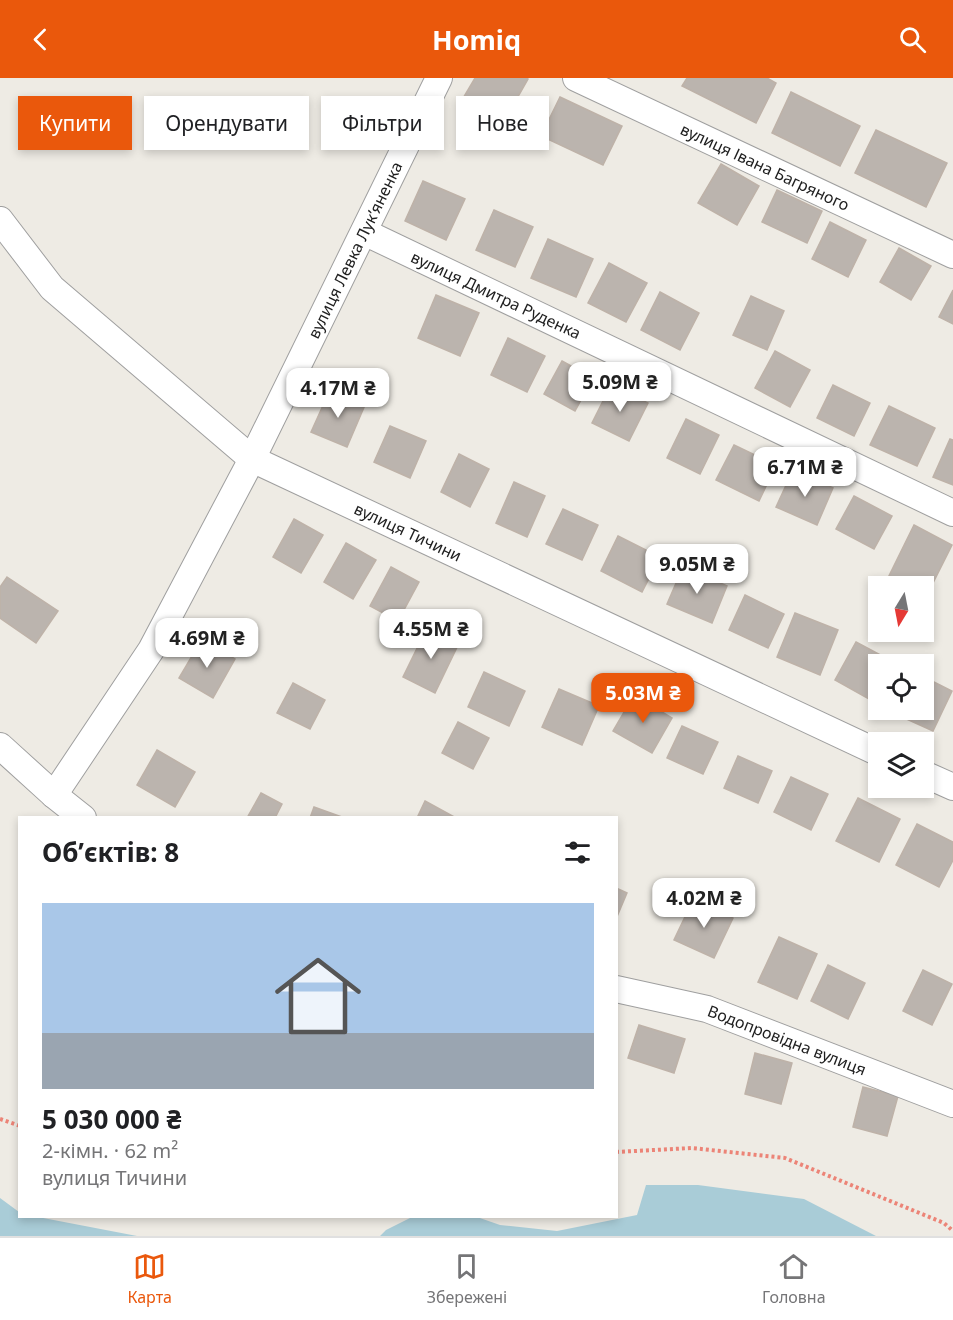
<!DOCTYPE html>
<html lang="uk">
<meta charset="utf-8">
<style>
:root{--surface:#fff;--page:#f6f6f6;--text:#202124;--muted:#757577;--line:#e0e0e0;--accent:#ea580c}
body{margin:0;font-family:"Noto Sans",sans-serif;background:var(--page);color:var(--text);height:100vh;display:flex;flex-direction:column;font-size:22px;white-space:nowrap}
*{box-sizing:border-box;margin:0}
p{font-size:20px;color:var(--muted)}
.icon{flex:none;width:33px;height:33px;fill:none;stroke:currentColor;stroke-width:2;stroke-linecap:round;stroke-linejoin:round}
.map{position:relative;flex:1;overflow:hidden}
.panel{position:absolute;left:18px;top:738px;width:600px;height:402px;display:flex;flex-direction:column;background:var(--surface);border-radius:0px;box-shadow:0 3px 9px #0003}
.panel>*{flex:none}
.guide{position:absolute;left:18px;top:18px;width:600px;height:54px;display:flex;gap:12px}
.needle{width:39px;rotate:190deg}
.tools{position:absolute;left:868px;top:498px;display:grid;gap:12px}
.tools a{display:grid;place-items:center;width:66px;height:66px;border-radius:0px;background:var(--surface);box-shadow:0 3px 9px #0003;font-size:30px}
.price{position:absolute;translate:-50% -51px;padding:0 14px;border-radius:12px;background:#fff;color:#222;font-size:20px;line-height:39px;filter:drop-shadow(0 2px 3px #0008)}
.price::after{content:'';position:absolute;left:50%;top:36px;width:18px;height:14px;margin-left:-9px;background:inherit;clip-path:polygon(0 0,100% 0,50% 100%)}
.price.active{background:var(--accent);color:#fff}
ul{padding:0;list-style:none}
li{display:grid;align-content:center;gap:12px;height:318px;padding:0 24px}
li span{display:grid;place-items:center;height:186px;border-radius:0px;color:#555}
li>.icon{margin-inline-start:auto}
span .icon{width:108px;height:108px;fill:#fffc;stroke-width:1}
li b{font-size:26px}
h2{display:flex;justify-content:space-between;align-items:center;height:72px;padding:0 24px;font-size:26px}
.chip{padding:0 21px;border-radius:0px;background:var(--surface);box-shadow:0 3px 9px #0003;font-size:21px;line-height:54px}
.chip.active{background:var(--accent);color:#fff}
header{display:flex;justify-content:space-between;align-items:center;height:78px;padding:0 24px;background:var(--accent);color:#fff;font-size:27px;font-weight:700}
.tab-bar{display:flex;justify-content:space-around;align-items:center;height:84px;border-top:2px solid var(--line);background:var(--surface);font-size:16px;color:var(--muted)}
.tab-bar a{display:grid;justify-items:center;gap:3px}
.tab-bar .active{color:var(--accent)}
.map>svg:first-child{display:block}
.water{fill:#a9ccd7}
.building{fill:#bbb4ae;stroke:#beb2a8;stroke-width:1.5}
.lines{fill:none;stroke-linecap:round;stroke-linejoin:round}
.minor-casing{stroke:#9f9f9f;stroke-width:28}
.path{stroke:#ec8477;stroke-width:4;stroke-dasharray:3 3;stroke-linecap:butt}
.minor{stroke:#fff;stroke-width:26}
.labels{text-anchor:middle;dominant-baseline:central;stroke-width:4.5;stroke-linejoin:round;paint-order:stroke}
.street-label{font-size:16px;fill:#1e1e1e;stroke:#fff}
</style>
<header><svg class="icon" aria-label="back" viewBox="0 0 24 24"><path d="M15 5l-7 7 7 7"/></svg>Homiq<svg class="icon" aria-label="search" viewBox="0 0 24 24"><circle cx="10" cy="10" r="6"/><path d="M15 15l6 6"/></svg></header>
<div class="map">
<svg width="953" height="1158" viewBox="0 0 953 1158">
<rect width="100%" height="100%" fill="#eeebe4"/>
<g class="water">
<path d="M646,1107H698L804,1121L876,1158H380L386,1152L412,1139H477L500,1147L557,1153L637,1137Z"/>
<path d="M0,1120L19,1134L20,1138L38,1139L137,1158H0Z"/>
</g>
<g class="building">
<path d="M475,0H526L528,1L503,45L462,22Z"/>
<path d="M687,0H767L776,5L756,45L682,8Z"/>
<path d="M791,14L860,48L840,88L772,55Z"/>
<path d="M560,19L622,48L603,87L541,58Z"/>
<path d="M876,52L947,85L926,129L855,95Z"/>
<path d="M721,86L759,108L737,147L698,125Z"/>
<path d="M423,103L465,121L446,162L405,143Z"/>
<path d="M777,112L822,133L807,165L762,144Z"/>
<path d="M494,132L533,149L515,189L476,172Z"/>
<path d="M830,144L866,162L848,199L812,181Z"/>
<path d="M548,161L593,181L576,219L531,200Z"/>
<path d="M899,170L931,188L911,222L880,204Z"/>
<path d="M609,185L647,205L626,244L588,225Z"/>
<path d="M953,212V246L939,239Z"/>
<path d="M660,214L699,235L680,272L641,252Z"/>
<path d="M436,217L479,235L460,278L418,260Z"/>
<path d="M751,218L784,233L767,272L733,257Z"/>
<path d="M508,260L545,278L527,314L491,297Z"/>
<path d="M775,273L810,292L790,329L755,310Z"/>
<path d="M562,283L593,300L575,333L544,316Z"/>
<path d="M611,307L648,325L629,363L592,345Z"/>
<path d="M833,307L870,325L854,358L817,340Z"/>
<path d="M330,312L365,327L347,369L311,354Z"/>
<path d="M889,328L935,350L917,388L870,367Z"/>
<path d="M686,341L719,357L700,396L667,380Z"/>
<path d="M390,348L426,363L410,400L374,384Z"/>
<path d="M950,361L953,362V407L933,399Z"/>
<path d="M734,367L776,387L759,423L716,402Z"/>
<path d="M459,376L489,391L470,429L441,414Z"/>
<path d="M793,392L833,410L817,447L776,429Z"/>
<path d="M514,404L545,418L527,459L496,445Z"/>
<path d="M854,418L892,438L874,471L836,451Z"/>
<path d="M563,431L598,447L582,482L546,466Z"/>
<path d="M294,441L323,457L301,495L273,479Z"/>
<path d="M914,447L952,467L924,523V508H894L886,504Z"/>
<path d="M618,458L660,479L642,514L601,493Z"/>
<path d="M346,465L376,482L353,521L324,504Z"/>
<path d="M391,489L419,504L398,543L370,528Z"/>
<path d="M683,489L727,508L712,545L667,526Z"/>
<path d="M7,499L58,533L36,565L0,540V509Z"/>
<path d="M745,517L784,536L768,570L729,552Z"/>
<path d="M795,535L838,552L820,597L777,579Z"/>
<path d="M427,550L459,565L435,615L403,599Z"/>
<path d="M202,561L235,581L213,620L179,600Z"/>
<path d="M856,564L890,582L888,586H879V603L869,621L835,602Z"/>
<path d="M484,594L525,613L509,648L468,629Z"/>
<path d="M924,599L952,613L933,653L891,634L893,632H924Z"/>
<path d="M293,605L325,622L310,651L277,635Z"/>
<path d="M559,611L599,628L582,667L542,649Z"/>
<path d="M634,617L672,640L652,675L613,653Z"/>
<path d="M458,644L489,660L473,691L442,675Z"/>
<path d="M682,648L718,664L703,696L667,680Z"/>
<path d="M157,672L195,694L175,729L137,707Z"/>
<path d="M738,678L772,693L758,725L724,710Z"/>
<path d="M791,699L828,716L811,752L774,734Z"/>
<path d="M261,715L282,726L275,740H247Z"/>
<path d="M858,720L900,741L879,784L836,763Z"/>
<path d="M425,723L456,740H417Z"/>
<path d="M314,729L342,739V740H310Z"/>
<path d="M917,746L953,764V782L939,809L896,787Z"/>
<path d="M616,810L627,815L616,841Z"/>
<path d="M693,822L733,840L714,880L674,862Z"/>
<path d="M779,859L817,876L797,921L758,904Z"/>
<path d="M828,887L865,905L848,941L811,923Z"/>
<path d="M923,892L952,906L932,947L903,933Z"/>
<path d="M639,947L685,961L674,995L628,980Z"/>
<path d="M755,975L792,985L781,1026L745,1016Z"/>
<path d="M863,1009L898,1018L887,1058L853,1049Z"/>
</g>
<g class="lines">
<defs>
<g id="minor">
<path d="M576,0L953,177"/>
<path d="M0,142L52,210L252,381L879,675"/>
<path d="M364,154L953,435"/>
<path d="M0,668L54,717L83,740"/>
<path d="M924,696L953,709"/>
<path d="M54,717L151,572L252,381L439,0"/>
<path d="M616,911L707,931L953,1026"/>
</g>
</defs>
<use href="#minor" class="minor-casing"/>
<g class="path">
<path d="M0,1041L20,1048"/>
<path d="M616,1074L692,1070L785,1080L944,1145L953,1153"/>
</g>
<use href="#minor" class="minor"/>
</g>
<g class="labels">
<g class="street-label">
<text transform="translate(765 89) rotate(25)">вулиця Івана Багряного</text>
<text transform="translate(355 172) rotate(-64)">вулиця Левка Лукʼяненка</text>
<text transform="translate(496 217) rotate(25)">вулиця Дмитра Руденка</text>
<text transform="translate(408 454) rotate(25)">вулиця Тичини</text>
<text transform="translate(787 962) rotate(21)">Водопровідна вулиця</text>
</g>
</g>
</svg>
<div class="tools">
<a><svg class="needle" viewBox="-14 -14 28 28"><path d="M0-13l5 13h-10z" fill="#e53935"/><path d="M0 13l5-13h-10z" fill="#757577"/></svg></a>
<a><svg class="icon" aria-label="locate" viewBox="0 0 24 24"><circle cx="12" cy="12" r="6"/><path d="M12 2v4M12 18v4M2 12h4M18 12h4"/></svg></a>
<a><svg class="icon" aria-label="layers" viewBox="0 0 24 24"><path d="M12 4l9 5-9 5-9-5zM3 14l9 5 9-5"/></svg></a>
</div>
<b class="price" style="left:620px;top:335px">5.09M ₴</b>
<b class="price" style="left:338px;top:341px">4.17M ₴</b>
<b class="price" style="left:805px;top:420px">6.71M ₴</b>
<b class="price" style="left:697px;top:517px">9.05M ₴</b>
<b class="price" style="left:431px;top:582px">4.55M ₴</b>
<b class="price" style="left:207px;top:591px">4.69M ₴</b>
<b class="price active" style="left:643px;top:646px">5.03M ₴</b>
<b class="price" style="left:704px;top:851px">4.02M ₴</b>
<div class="guide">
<a class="chip active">Купити</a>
<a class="chip">Орендувати</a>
<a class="chip">Фільтри</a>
<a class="chip">Нове</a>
</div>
<section class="panel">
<h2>Об’єктів: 8<svg class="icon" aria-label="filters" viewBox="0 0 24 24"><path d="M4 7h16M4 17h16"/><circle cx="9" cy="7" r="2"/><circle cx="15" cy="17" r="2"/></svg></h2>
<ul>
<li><span style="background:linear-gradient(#a9c7e8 70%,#9aa5b1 0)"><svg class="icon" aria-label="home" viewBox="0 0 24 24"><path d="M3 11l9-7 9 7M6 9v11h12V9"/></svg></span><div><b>5 030 000 ₴</b><p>2-кімн. · 62 m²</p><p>вулиця Тичини</p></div></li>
</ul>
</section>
</div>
<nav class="tab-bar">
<a class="active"><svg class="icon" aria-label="map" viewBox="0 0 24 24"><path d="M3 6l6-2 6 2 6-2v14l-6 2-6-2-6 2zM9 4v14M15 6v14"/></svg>Карта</a>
<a><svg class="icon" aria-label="saved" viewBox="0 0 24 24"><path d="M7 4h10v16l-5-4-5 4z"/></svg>Збережені</a>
<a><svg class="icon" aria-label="home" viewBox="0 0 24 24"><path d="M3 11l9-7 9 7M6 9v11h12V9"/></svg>Головна</a>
</nav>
